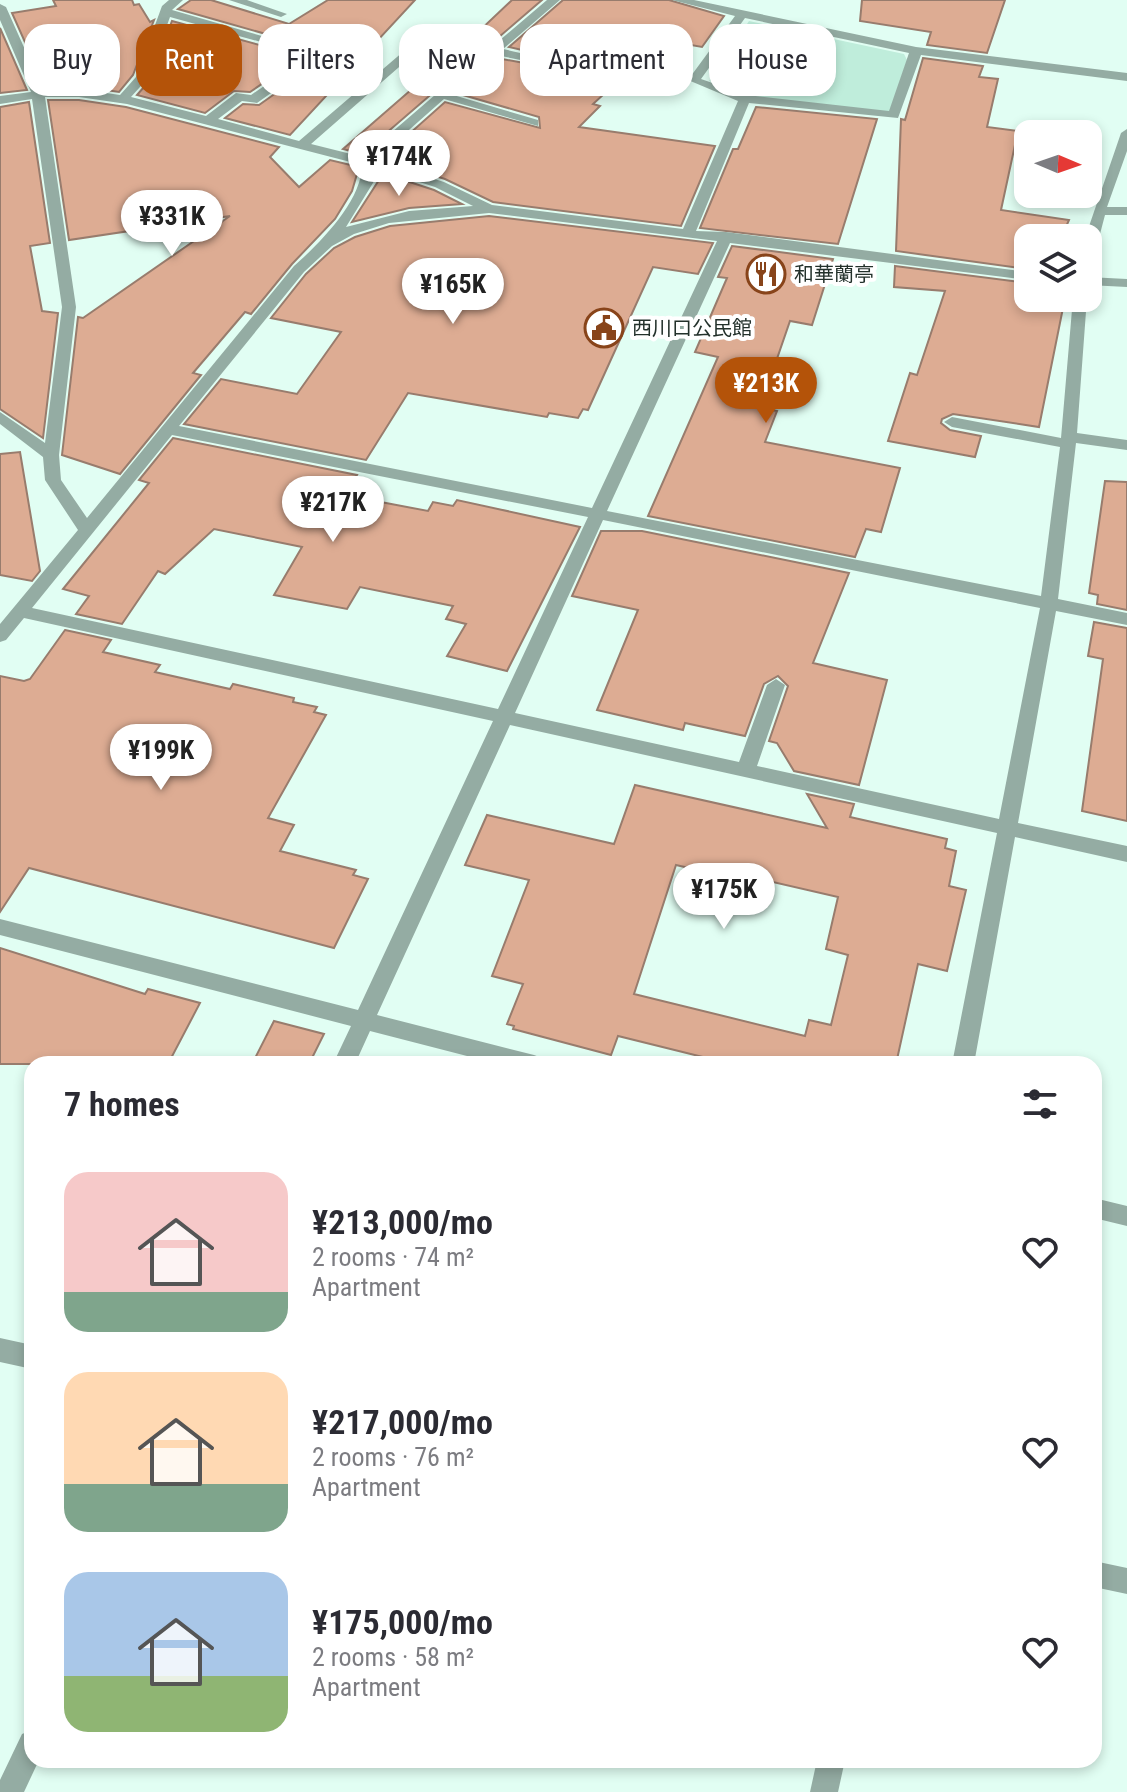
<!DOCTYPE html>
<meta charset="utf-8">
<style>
:root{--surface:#fff;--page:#f2f2f3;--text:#2b2b33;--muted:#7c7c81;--accent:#b45309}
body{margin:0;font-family:"Roboto Condensed","Noto Sans JP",sans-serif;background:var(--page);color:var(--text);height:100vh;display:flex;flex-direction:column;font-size:30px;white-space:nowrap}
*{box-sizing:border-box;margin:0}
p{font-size:26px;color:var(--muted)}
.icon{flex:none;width:44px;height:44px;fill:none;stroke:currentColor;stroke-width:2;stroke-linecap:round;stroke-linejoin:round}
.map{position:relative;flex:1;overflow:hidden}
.drawer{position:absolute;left:24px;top:1056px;width:1078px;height:712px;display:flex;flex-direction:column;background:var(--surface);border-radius:24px;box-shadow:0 4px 12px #0003}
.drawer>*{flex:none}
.guide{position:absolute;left:24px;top:24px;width:1080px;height:72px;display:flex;gap:16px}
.needle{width:52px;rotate:92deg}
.fabs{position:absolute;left:1014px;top:120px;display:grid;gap:16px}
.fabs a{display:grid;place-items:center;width:88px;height:88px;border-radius:16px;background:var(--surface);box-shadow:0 4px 12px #0003;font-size:40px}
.price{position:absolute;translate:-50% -68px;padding:0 18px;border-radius:28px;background:#fff;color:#222;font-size:26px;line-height:52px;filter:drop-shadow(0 2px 4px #0008)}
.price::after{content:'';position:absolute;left:50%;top:48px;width:24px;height:18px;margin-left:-12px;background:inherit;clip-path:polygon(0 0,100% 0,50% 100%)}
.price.current{background:var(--accent);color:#fff}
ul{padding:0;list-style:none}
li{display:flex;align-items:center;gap:24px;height:200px;padding:0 40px}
li span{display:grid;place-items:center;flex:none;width:224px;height:160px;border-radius:24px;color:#555}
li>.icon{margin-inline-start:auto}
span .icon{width:96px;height:96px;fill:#fffc;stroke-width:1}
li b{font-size:34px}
h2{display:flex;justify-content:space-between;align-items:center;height:96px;padding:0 40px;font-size:34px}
.pill{padding:0 28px;border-radius:24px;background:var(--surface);box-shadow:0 4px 12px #0003;font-size:28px;line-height:72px}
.pill.current{background:var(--accent);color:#fff}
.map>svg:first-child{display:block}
.green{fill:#bfeddb}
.building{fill:#ddac93;stroke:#987c6d;stroke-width:2;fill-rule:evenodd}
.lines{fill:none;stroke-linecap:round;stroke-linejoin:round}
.minor{fill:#94aca3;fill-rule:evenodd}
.labels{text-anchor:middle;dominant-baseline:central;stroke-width:8;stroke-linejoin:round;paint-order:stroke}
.far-poi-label{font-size:20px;fill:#23312b;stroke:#fff;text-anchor:start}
</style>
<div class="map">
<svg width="1127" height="1792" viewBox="0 0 1127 1792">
<rect width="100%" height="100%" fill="#e1fef3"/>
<path class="green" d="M749,21L904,54L907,60L889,113L750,97L709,81Z"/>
<g class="building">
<path d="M53,0H132L134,5L139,4L150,22L154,20L133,75L119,92L79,86L45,87L12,13L56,6Z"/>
<path d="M191,0H211L289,24L328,0H415L290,135L225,118L243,104L259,105L290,83L291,75L288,72L278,73L250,92L234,91L205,113L137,95L151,79L161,50L207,65L217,59L215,55L166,37L172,21L300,56L310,50L308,46L178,9Z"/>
<path d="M512,0H542L499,37L477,33Z"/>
<path d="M563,0H669L724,16L702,47L663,40L593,104L600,106L579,127L715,146L681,226L493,202L445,179L381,159L445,102L540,128L539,117L456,93L497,58L562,70L561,59L509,47Z"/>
<path d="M862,0H1005L987,53L927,45L931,32L860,21Z"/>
<path d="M0,28L27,90L0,93Z"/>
<path d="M466,42L486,47L362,154L343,149Z"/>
<path d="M923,58L983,66L979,77L998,79L987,127L1018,131L1001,210L1069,220L1061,238H1028V269L896,251L901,119L905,120Z"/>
<path d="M48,100H79L126,107L279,147L270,157L299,187L330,160L359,167L352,191L335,219L292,264L251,314L245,312L193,373L201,375L120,474L62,455L78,317L83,318L230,216L69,240Z"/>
<path d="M29,102L50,243L30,246L42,311L58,313L43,438L0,409V107Z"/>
<path d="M756,107L877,119L838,244L700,228L733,149H738Z"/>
<path d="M379,172L434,190L462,204L409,208L352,222L379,180Z"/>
<path d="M489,216L713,243L698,274L653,267L588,410L583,409L578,418L549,413L547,417L408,393L366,460L184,424L221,379L297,394L341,332L271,318L306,274L334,248L355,237L390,226Z"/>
<path d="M732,246L833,259L812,325L790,321L760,408L777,411L765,442L900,468L881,532L866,529L855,557L648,516L718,357L695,352L727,278L718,277Z"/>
<path d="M895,266L1028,283V298H1065L1039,427L953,414L942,419L941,423L950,430L981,436L975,457L888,441L910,373L917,375L945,291L894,287Z"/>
<path d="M173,438L357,475L344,495L428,511L433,502L453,506L457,500L580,527L507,671L447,656L466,624L446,619L453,606L360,587L347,609L274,595L302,547L214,529L165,574L158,571L122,624L76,614L89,596L63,589L149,483L139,480Z"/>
<path d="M20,452L40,571L32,581L0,575V454Z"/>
<path d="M1105,481L1127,482V610L1097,604L1098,595L1089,593Z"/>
<path d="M601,531H642L849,573L813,663L887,680L859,785L794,771L777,743L769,741L788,686L778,676L764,684L745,736L685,723L683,730L597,710L638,610L572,596Z"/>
<path d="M1094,622L1127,628V821L1082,811L1103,659L1088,656Z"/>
<path d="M65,630L111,640L103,652L160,665L155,672L230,689L233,684L294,698L293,702L317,707L314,712L326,715L268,818L294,825L280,851L356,870L353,875L368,879L334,948L29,868L0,912V676L24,681L30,679Z"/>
<path d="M635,785L827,828L807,794L854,804L850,817L947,839L945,848L956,851L949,886L966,890L947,971L918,964L896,1064H731L618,1036L611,1055L513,1029L514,1026L507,1024L523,984L492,976L529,880L465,865L487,815L614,844ZM676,865L706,872L707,867L838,897L826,949L848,955L831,1025L809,1020L805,1036L634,994Z"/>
<path d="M0,948L145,994L148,989L200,1003L168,1064H0Z"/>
<path d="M274,1021L324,1034L309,1064H252Z"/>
</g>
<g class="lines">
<g class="minor">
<path d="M169,0H183L172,10L307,49L301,53L170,17L162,39L214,58L208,62L159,46L148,78L131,97L206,116L236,93L251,95L280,75H288V81L257,103L242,101L218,119L299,141L432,27L500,40L547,0H560L503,49L560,62V68L496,55L450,94L538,120V126L444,99L375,160L444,182L492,205L683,229L738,101L688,80L735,16L672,0H694L916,47L1127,73V81L921,55L898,118L749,103L696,231L726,232L1028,272V280L730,243L607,511L1041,596L1060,447L952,427L944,422L952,417L1061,438L1073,298H1087L1077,433L1127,440V450L1076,443L1058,599L1127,613V625L1056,611L1018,823L1127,846V862L1015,837L974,1064H952L997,833L510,725L377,1015L534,1055L542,1058L545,1064H498L370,1031L355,1064H333L351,1026L0,935V919L358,1010L493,721L24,618L6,640L0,642V624L78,530L45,480L43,457L0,424V412L45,443L62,307L32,99L0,104V96L31,92L0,20V4L6,7L43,90L79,89L120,95L136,77L162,6ZM745,18L909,53L889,111L747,95L701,79ZM438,33L493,45L363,157L311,144ZM45,97H79L127,104L362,165C362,201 320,243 294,266L87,518L61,480L59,455L76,307ZM376,168L435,187L473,206L409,211L346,227L376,178ZM489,213L717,241L592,508L179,426L304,272L332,246L354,234L389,223ZM172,435L588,517L498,709L32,608ZM603,520L1040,608L999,819L757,766L785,685L776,679L767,685L739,762L515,713Z"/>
<path d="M229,0H247L287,14L281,17Z"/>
<path d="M1127,129V151L1107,207H1127V215H1105L1095,253L1088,257V238H1085L1121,133Z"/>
<path d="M1088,277L1127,279V287L1088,285Z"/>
<path d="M1094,1198L1127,1206V1226L1094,1218Z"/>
<path d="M0,1338L32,1345V1369L0,1362Z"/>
<path d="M1094,1561L1127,1568V1594L1094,1587Z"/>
<path d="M32,1730V1760H39L24,1792H0V1780L22,1734Z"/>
<path d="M817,1760H845L838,1792H810Z"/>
</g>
</g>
<defs>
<symbol id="restaurant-ring" viewBox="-11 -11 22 22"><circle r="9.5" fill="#fff" stroke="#88441a" stroke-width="1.5"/><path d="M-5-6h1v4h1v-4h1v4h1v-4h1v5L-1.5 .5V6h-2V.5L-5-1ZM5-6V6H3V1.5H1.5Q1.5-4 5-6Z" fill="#88441a"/></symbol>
<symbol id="civic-ring" viewBox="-11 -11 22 22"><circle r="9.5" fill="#fff" stroke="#88441a" stroke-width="1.5"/><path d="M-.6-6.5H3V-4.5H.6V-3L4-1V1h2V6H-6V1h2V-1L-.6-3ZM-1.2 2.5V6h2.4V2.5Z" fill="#88441a"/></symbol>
</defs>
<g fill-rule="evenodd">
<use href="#restaurant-ring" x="744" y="252" width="44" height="44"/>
<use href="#civic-ring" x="582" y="306" width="44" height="44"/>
</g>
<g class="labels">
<g class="far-poi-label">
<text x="794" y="274">和華蘭亭</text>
<text x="632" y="328">西川口公民館</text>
</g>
</g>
</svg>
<div class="fabs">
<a><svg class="needle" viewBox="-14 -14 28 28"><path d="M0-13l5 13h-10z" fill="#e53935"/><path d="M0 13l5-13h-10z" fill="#7c7c81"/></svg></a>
<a><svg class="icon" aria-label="layers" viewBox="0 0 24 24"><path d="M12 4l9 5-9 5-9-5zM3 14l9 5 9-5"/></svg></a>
</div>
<b class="price" style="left:399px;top:198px">¥174K</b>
<b class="price" style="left:172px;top:258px">¥331K</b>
<b class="price" style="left:453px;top:326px">¥165K</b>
<b class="price current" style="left:766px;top:425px">¥213K</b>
<b class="price" style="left:333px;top:544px">¥217K</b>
<b class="price" style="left:161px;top:792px">¥199K</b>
<b class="price" style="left:724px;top:931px">¥175K</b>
<div class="guide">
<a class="pill">Buy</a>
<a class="pill current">Rent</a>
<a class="pill">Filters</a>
<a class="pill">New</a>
<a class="pill">Apartment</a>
<a class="pill">House</a>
</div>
<section class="drawer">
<h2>7 homes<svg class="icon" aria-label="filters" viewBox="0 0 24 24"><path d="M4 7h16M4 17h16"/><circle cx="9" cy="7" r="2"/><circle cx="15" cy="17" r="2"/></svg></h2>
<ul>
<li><span style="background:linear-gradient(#f6c9c9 75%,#7fa58c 0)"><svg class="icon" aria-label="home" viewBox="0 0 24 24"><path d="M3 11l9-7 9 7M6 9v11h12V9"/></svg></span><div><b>¥213,000/mo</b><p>2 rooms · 74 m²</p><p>Apartment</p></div><svg class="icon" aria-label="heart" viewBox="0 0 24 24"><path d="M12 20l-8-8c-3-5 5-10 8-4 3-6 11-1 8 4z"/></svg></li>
<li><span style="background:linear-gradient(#ffd9b3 70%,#7fa58c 0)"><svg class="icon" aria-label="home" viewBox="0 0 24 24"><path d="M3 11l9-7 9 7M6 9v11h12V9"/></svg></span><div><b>¥217,000/mo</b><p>2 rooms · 76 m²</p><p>Apartment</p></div><svg class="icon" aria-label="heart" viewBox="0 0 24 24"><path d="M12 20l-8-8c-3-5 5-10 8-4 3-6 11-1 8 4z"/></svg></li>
<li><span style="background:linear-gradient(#a9c7e8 65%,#8fb573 0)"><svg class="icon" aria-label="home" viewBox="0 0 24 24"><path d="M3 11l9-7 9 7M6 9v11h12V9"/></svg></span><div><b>¥175,000/mo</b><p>2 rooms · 58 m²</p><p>Apartment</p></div><svg class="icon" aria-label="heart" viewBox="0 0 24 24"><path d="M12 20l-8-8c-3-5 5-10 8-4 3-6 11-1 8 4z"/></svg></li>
</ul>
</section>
</div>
